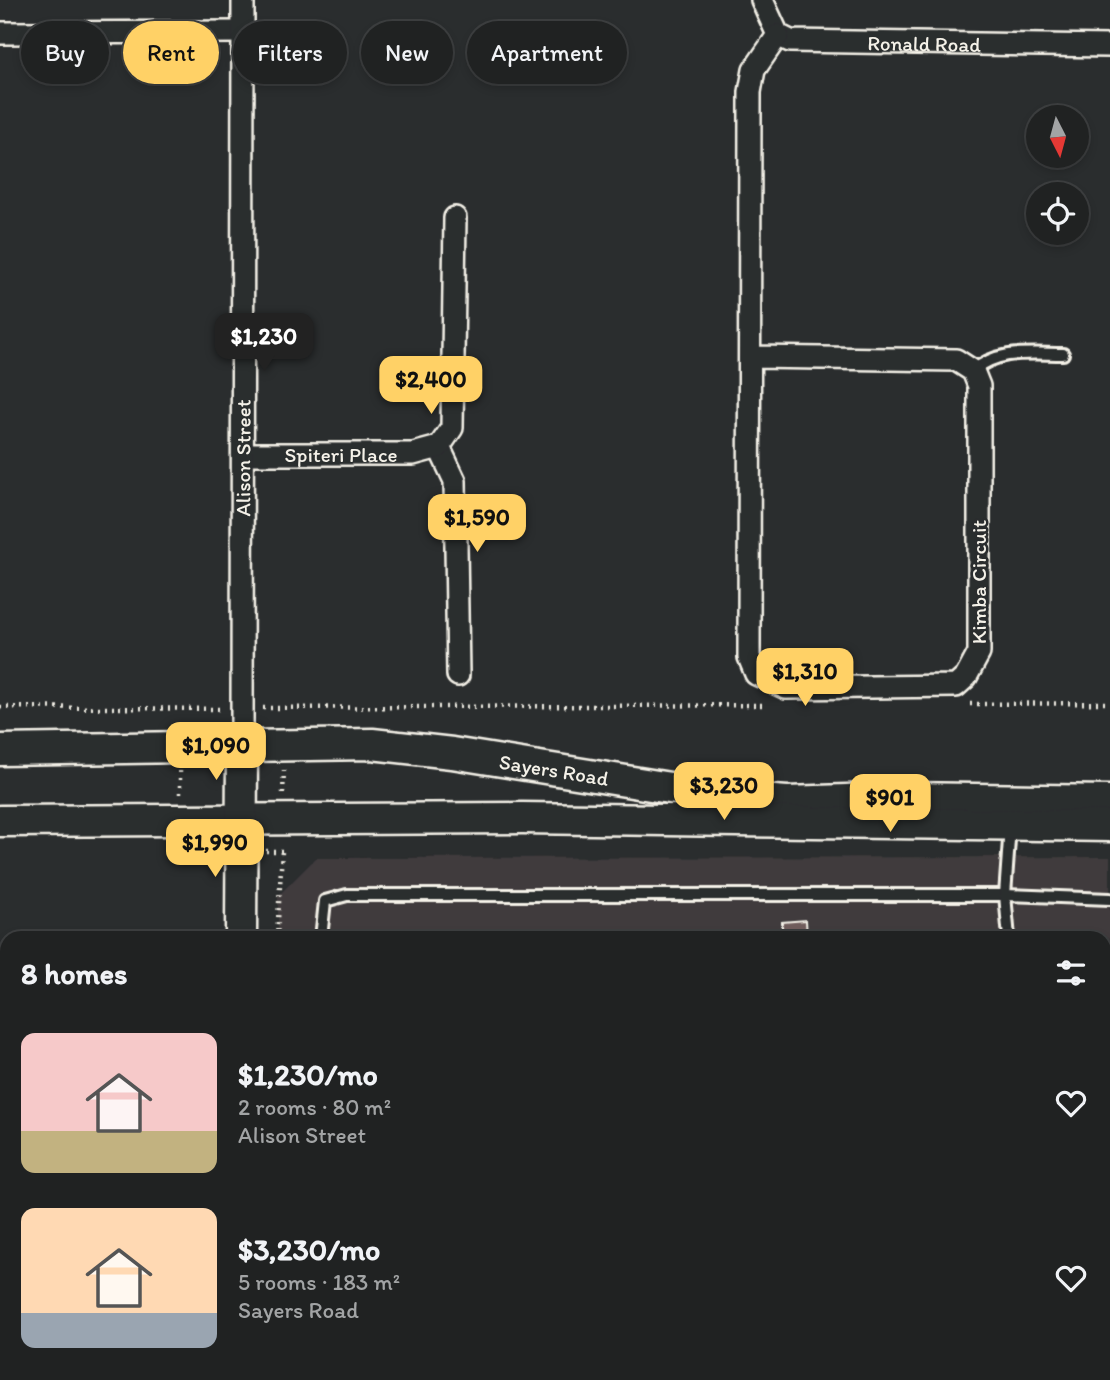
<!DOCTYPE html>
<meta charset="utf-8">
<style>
:root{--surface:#202222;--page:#2d2f2f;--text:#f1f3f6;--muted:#a2a4a5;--line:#3d3f40;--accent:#ffd166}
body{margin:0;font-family:Itim,sans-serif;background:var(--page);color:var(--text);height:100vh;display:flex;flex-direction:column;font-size:26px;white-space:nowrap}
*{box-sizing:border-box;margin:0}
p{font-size:23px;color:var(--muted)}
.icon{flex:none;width:38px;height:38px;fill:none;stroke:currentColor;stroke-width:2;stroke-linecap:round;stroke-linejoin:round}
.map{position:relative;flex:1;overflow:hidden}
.drawer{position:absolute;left:0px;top:931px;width:1111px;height:450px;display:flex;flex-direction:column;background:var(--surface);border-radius:21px 21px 0 0;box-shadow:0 4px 10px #0003,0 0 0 2px var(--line)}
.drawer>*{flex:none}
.guide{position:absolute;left:21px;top:21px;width:700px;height:63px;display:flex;gap:14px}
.needle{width:46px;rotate:174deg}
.fabs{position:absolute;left:1026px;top:105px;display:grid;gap:14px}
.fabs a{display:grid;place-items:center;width:63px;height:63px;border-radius:50%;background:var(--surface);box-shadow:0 4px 10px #0003,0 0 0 2px var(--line);font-size:35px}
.price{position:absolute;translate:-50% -60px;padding:0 16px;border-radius:14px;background:var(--accent);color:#111;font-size:23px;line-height:46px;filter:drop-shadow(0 2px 4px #0008)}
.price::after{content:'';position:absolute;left:50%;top:42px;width:21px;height:16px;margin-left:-10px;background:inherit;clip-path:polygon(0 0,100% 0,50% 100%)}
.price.on{background:#222;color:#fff}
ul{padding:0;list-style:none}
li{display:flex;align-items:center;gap:21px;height:175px;padding:0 21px}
li span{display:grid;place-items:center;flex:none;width:196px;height:140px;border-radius:14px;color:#555}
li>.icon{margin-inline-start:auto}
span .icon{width:84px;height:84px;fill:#fffc;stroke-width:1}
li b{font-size:30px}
h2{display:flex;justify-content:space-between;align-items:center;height:84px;padding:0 21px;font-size:30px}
.chip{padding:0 24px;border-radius:32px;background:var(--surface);box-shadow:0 4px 10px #0003,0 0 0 2px var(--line);font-size:24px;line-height:63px}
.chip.on{background:var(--accent);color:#111}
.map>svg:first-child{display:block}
.built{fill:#3f3b3c}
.building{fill:#705d5c;stroke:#f4f1e8;stroke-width:2}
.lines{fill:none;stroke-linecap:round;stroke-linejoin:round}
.lane-casing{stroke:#f4f1e8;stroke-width:16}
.street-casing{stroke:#f4f1e8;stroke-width:26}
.secondary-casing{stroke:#f4f1e8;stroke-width:35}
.path{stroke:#f4f1e8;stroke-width:4.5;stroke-dasharray:2 5;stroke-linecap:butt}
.lane{stroke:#2a2d2e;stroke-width:10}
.street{stroke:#2a2d2e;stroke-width:21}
.secondary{stroke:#2a2d2e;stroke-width:30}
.labels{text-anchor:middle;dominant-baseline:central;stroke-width:5;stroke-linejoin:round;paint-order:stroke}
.street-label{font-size:21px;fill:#f4f1e8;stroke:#2a2d2e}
</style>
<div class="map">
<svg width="1110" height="1380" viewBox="0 0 1110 1380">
<rect width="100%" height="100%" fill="#2a2d2e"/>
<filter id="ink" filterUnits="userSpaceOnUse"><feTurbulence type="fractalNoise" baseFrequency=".0143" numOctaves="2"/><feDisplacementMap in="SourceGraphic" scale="14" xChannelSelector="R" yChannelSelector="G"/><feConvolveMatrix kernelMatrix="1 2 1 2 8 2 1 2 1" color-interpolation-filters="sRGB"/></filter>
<g filter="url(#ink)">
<path class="built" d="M1110,857V1380H279V1374H1104V938H278V896L316,858Z"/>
<g class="building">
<path d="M806,920L807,938H782V922Z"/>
<path d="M574,1374H626L627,1380H574Z"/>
<rect x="678" y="1374" width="164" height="6"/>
</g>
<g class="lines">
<defs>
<g id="lane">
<path d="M973,371C998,349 1030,354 1063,354"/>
<path d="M321,938L325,901L347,895H1005L1110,899"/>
<path d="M1009,938L1005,895L1010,826"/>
<path d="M308,1374V1380"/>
<path d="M891,1374V1380"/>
<path d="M939,1380L940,1374"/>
</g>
<g id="street">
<path id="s1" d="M762,0L778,35L790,41L1110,46"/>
<path d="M0,33L244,32"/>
<path d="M751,357L956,360L973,371L979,386V653L966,677L956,686L786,688L756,674L749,657L750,92L754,70L778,35"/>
<path d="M439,447L455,481L458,675"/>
<path id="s2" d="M243,454H413L439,447L452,428L455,218"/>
<path id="s3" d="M242,747L243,0"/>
<path d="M0,1300H7"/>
</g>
<g id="secondary">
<path id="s4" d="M0,750L372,744L452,753L732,798L787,802L906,798L1110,801"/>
<path d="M0,821L522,818L1110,826"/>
<path d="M241,938L242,747"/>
<path d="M242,1380V1374"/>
</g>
</defs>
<use href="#lane" class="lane-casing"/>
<use href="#street" class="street-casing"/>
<use href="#secondary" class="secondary-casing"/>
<g class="path">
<path d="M970,704L1110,703"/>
<path d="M0,707L220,709"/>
<path d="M263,708L765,705"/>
<path d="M180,771V794"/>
<path d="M283,793L284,770"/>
<path d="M266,851H282"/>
<path d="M277,938L282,851"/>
<path d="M275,1380V1374"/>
</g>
<use href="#lane" class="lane"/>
<use href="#street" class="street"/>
<use href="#secondary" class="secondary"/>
</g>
</g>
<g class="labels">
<g class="street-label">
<text stroke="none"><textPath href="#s1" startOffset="186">Ronald Road</textPath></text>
<text stroke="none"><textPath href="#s2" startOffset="98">Spiteri Place</textPath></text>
<text stroke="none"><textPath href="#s3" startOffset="289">Alison Street</textPath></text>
<text transform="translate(978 582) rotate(-90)">Kimba Circuit</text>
<text stroke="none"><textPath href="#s4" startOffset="556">Sayers Road</textPath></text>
</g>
</g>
</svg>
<div class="fabs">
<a><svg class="needle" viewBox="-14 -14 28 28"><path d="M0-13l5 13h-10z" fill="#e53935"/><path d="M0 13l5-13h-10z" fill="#a2a4a5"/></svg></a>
<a><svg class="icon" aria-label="locate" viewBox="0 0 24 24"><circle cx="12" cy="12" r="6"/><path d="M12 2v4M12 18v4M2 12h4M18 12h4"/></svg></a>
</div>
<b class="price on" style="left:264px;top:373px">$1,230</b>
<b class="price" style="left:431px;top:416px">$2,400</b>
<b class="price" style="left:477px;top:554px">$1,590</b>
<b class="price" style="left:805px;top:708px">$1,310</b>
<b class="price" style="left:216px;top:782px">$1,090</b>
<b class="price" style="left:724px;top:822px">$3,230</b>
<b class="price" style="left:890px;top:834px">$901</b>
<b class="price" style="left:215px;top:879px">$1,990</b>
<div class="guide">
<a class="chip">Buy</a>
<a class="chip on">Rent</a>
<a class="chip">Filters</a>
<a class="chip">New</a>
<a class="chip">Apartment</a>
</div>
<section class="drawer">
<h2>8 homes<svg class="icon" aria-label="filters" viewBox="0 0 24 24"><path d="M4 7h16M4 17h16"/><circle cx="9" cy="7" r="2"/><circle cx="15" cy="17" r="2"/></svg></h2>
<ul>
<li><span style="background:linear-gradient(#f6c9c9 70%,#c2b280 0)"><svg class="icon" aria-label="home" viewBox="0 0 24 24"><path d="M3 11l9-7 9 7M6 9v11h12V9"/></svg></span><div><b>$1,230/mo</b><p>2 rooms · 80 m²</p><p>Alison Street</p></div><svg class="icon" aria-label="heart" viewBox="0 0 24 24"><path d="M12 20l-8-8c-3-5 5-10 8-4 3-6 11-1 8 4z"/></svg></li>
<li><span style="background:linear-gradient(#ffd9b3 75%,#9aa5b1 0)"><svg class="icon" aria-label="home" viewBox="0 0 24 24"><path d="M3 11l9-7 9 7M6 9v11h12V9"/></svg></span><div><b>$3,230/mo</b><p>5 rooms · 183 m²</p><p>Sayers Road</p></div><svg class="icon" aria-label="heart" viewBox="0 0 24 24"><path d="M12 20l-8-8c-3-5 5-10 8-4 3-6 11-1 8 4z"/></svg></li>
</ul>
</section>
</div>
